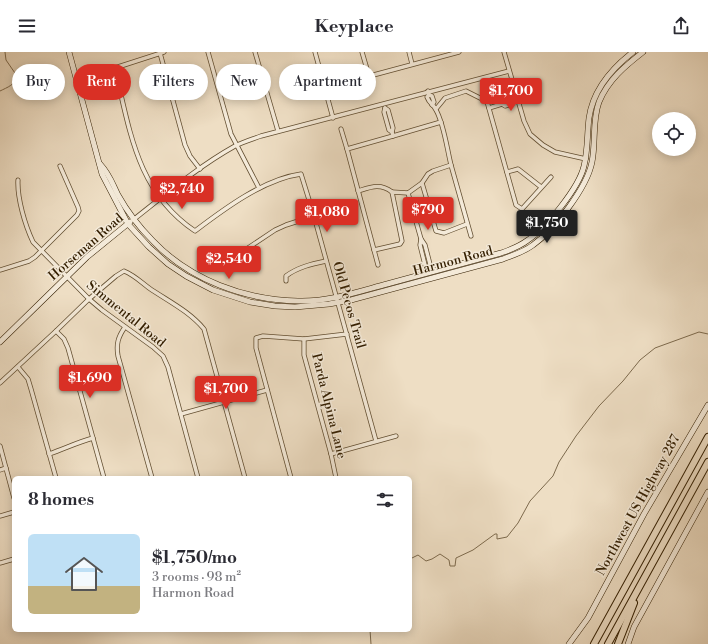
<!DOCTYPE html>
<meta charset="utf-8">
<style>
:root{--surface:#fff;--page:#f7f7f7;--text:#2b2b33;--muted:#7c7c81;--accent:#d93025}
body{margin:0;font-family:"Libre Bodoni",serif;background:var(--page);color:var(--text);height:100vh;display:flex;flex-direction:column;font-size:15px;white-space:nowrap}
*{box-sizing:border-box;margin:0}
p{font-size:13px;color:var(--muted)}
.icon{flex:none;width:22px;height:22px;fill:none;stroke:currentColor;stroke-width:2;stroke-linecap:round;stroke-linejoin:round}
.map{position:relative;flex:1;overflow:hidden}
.sheet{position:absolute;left:12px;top:424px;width:400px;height:156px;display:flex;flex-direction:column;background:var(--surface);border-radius:6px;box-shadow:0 2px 10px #0003}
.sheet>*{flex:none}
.hud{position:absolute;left:12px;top:12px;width:400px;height:36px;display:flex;gap:8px}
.controls{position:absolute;left:652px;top:60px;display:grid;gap:8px}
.controls a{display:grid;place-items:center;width:44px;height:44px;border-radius:50%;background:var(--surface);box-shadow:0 2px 10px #0003;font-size:20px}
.price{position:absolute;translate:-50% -34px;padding:0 9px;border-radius:4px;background:var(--accent);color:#fff;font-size:13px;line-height:26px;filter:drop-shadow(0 1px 2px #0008)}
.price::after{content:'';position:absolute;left:50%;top:24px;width:12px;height:9px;margin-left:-6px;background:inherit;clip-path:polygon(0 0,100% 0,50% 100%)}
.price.on{background:#222;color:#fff}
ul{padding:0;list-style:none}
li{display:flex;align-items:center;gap:12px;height:100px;padding:0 16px}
li span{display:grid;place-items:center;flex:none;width:112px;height:80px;border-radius:6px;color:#555}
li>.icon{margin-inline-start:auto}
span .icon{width:48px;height:48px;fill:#fffc;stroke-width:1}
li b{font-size:17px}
h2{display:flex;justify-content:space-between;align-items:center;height:48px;padding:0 16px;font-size:17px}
.chip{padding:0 14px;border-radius:18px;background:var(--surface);box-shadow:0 2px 10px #0003;font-size:14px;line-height:36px}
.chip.on{background:var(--accent);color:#fff}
header{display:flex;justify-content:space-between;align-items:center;height:52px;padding:0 16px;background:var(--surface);font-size:18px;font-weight:800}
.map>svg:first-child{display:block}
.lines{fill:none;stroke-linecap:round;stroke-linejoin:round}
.stream{stroke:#7d6a4d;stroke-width:1}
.street-casing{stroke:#624e31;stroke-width:5}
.secondary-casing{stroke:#331e00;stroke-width:6}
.highway-casing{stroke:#331e00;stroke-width:8}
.street{stroke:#f4ead9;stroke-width:3.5}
.secondary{stroke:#f4ead9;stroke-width:5}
.highway{stroke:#eedec4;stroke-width:6}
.labels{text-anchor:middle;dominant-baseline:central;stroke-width:3;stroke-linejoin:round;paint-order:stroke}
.street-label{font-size:13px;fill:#331e00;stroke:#f4ead9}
</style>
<header><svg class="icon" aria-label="menu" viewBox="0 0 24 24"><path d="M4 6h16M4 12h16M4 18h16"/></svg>Keyplace<svg class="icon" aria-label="share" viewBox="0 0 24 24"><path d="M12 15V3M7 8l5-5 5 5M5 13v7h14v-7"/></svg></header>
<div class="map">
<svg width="708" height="592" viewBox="0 0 708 592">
<rect width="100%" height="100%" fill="#eedec4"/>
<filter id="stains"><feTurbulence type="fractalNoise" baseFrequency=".005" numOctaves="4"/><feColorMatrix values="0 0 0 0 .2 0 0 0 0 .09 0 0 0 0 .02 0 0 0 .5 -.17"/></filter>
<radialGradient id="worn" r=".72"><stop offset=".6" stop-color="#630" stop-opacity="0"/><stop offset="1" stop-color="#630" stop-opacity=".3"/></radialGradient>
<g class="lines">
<g class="stream">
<path d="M0,39C8,35 15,33 17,24L6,8L5,0"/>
<path d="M410,507L418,503L426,509L432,507L440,502L449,508L450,514H455L456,506L473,498L495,482H497V487L507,485L518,471L530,449L553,424L559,410L576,384L599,354L623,329L640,308L655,296L699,280L708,282"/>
<path d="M410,515L411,518L410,520"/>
<path d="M370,578L371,592"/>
</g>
<defs>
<g id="street">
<path d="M208,0L231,82L259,136"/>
<path d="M255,0L278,79"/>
<path d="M315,0L333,66"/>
<path d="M362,0L369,24"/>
<path d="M409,0L412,12"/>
<path d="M504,0L524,69L530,82L543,93L555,100L586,107"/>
<path d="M160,1L185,93L190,104L200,117"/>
<path d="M115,17C130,79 137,140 195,179C224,157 264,127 301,122L314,164L376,389"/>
<path d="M93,23L164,0"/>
<path d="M325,36L459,0"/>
<path d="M429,43L432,44L434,50L432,53"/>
<path d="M502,52L503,49L511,47L514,49"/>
<path d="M385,56L388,58L393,76L392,80L393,84L347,97L374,198L400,192L402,189L392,140L408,141L422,131L428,122L433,119L451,113C447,97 444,72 436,58C433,51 430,53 427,45L429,43L428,39"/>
<path d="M385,56L384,60L389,78L392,80"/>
<path d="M489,56L502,52L505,54L512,52L514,49L518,48"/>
<path d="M436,57L445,46L466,39L486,49L488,53L516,153L522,157L551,125"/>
<path d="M341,77L347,97"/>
<path d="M393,84L441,70"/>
<path d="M451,113L471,184"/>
<path d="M507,120L518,117L541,135"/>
<path d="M18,128C17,146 25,173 33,190L89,247L102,258L153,295L163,304L168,315L198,426"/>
<path d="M422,131L436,179L444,181L467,172"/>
<path d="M358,139C371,135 380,131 392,140"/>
<path d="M408,141L421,187L425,193L432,220"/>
<path d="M133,168C166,142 199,114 235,94C243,90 253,87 261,84L509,19"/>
<path d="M421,187L420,193L427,221"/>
<path d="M374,198L378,213"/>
<path d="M229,215L233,206L275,178L286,173L314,164"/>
<path d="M0,218L29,209L35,205L77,163L79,159L78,155L60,114"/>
<path d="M286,229V224C298,215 312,212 326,209"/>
<path d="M125,275C118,285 116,292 118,304L152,426"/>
<path d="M56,279L64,287L68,296L104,426"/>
<path d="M304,287V303L331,402L336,426"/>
<path d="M18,315L28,327L31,337L56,426"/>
<path d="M0,331L56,279L89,247L116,224L124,219C134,223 141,230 149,236C168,249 189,259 204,277L245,426"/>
<path d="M181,362L267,338"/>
<path d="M0,394L14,446"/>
<path d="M49,402C64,397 78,390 93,386"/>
<path d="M331,402L396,384"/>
<path d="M0,418L6,416"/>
<path d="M291,426L256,296V286L263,284L304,287L347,282"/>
<path d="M0,464L14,460"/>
<path d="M0,511L14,507"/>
</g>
<g id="secondary">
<path d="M69,0L102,122L128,172L149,195L168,212L186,224L213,238L250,250L275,254L295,255L329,252L351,248L503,207C513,203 524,200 533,193C554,178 587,136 592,110C596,90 592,69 599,50C608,28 625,14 643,0"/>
<path d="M100,112C110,123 112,131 118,143C128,161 139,175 153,189C190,228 245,248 298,249C328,250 357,240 387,232C425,222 463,211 501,201C510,198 520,194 528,188C546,176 579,136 584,114C588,98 587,82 589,66C593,38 611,17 633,0"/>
<path d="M0,290L87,205L130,170"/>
<path d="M569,592L588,566L644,462L708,353"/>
<path d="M628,592L634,575L708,440"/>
</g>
<g id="highway">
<path d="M594,592L708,385"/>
<path d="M608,592L708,410"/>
<path d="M618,592L634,551"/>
</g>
</defs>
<use href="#street" class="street-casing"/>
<use href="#secondary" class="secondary-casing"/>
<use href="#highway" class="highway-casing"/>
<use href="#street" class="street"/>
<use href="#secondary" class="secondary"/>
<use href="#highway" class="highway"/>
</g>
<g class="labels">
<g class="street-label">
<text transform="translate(86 195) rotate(-41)">Horseman Road</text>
<text transform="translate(453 209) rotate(-15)">Harmon Road</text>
<text transform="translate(349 253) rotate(74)">Old Pecos Trail</text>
<text transform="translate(126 262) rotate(39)">Simmental Road</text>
<text transform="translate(329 354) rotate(76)">Parda Alpina Lane</text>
<text transform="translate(638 453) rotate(-61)">Northwest US Highway 287</text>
</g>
</g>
<rect width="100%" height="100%" filter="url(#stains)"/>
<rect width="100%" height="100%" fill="url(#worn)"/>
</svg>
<div class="controls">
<a><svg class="icon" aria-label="locate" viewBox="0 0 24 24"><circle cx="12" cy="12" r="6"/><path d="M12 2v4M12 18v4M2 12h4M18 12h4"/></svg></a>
</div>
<b class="price" style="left:511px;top:60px">$1,700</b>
<b class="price" style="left:182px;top:158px">$2,740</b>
<b class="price" style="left:428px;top:179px">$790</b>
<b class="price" style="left:327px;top:181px">$1,080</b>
<b class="price on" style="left:547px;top:192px">$1,750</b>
<b class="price" style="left:229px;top:228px">$2,540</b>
<b class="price" style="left:90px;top:347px">$1,690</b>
<b class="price" style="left:226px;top:358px">$1,700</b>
<div class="hud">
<a class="chip">Buy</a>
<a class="chip on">Rent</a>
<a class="chip">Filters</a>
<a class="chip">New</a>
<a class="chip">Apartment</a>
</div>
<section class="sheet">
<h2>8 homes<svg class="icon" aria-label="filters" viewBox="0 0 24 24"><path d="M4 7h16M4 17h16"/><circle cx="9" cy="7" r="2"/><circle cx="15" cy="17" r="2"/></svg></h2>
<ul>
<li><span style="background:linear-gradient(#bfe0f5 65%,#c2b280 0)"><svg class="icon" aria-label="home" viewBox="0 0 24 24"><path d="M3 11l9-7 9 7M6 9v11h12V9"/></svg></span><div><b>$1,750/mo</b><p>3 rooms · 98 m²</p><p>Harmon Road</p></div></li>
</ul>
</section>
</div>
